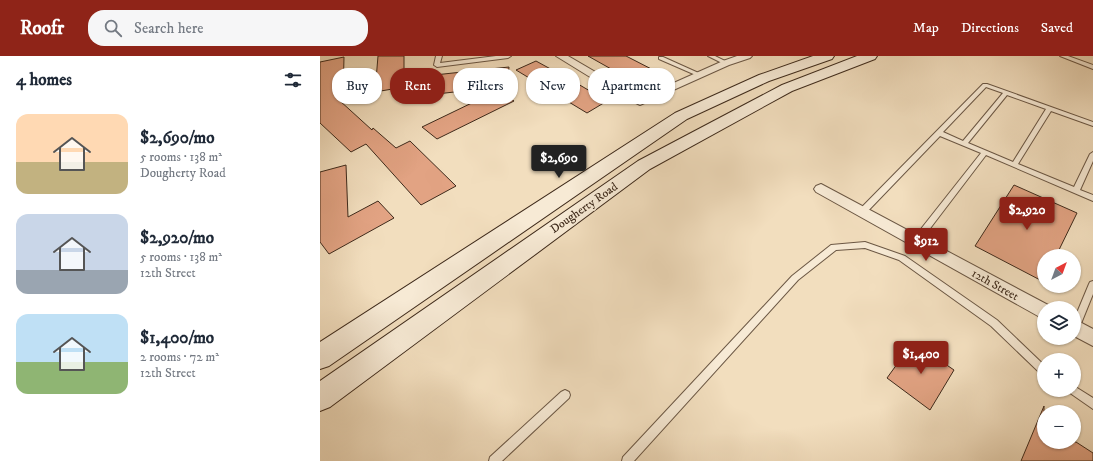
<!DOCTYPE html>
<meta charset="utf-8">
<style>
:root{--surface:#fff;--page:#f6f6f7;--text:#1f2937;--muted:#747a83;--accent:#8f2418}
body{margin:0;font-family:"IM FELL DW Pica",serif;background:var(--page);color:var(--text);height:100vh;display:flex;flex-direction:column;font-size:15px;white-space:nowrap}
*{box-sizing:border-box;margin:0}
p{font-size:13px;color:var(--muted)}
.icon{flex:none;width:22px;height:22px;fill:none;stroke:currentColor;stroke-width:2;stroke-linecap:round;stroke-linejoin:round}
.map{position:relative;flex:1;overflow:hidden}
.panel{display:flex;flex-direction:column;background:var(--surface);width:320px}
.panel>*{flex:none}
.top-card{position:absolute;left:12px;top:12px;width:380px;height:36px;display:flex;gap:8px}
.needle{width:26px;rotate:41deg}
.tools{position:absolute;left:717px;top:193px;display:grid;gap:8px}
.tools a{display:grid;place-items:center;width:44px;height:44px;border-radius:50%;background:var(--surface);box-shadow:0 1px 3px #0004;font-size:20px}
.price{position:absolute;translate:-50% -34px;padding:0 9px;border-radius:4px;background:var(--accent);color:#fff;font-size:13px;line-height:26px;filter:drop-shadow(0 1px 2px #0008)}
.price::after{content:'';position:absolute;left:50%;top:24px;width:12px;height:9px;margin-left:-6px;background:inherit;clip-path:polygon(0 0,100% 0,50% 100%)}
.price.current{background:#222;color:#fff}
ul{padding:0;list-style:none}
li{display:flex;align-items:center;gap:12px;height:100px;padding:0 16px}
li span{display:grid;place-items:center;flex:none;width:112px;height:80px;border-radius:12px;color:#555}
li>.icon{margin-inline-start:auto}
span .icon{width:48px;height:48px;fill:#fffc;stroke-width:1}
li b{font-size:17px}
h2{display:flex;justify-content:space-between;align-items:center;height:48px;padding:0 16px;font-size:17px}
.pill{padding:0 14px;border-radius:16px;background:var(--surface);box-shadow:0 1px 3px #0004;font-size:14px;line-height:36px}
.pill.current{background:var(--accent);color:#fff}
header{display:flex;align-items:center;gap:24px;box-sizing:border-box;height:56px;padding:0 20px;background:var(--accent);color:#fff}
header strong{font-size:19px}
nav{display:flex;gap:22px;margin-inline-start:auto;font-size:14px}
.search{width:280px;height:36px;background:var(--page);display:flex;align-items:center;gap:10px;box-sizing:border-box;padding:0 14px;border-radius:16px;color:var(--muted);font-size:15px}
main{display:flex;flex:1;min-height:0}
.map>svg:first-child{display:block}
.building{fill:#e2a383;stroke:#3e2a1b}
.lines{fill:none;stroke-linecap:round;stroke-linejoin:round}
.lane-casing{stroke:#6b5744;stroke-width:2}
.street-casing{stroke:#6b5744;stroke-width:2}
.secondary-casing{stroke:#3e2a1b;stroke-width:2}
.lane{fill:#f7ead5;fill-rule:evenodd}
.street{fill:#f7ead5;fill-rule:evenodd}
.secondary{fill:#f7ead5;fill-rule:evenodd}
.labels{text-anchor:middle;dominant-baseline:central;stroke-width:3.5;stroke-linejoin:round;paint-order:stroke}
.street-label{font-size:12px;fill:#3e2a1b;stroke:#f7ead5}
</style>
<header>
<strong>Roofr</strong>
<div class="search"><svg class="icon" aria-label="search" viewBox="0 0 24 24"><circle cx="10" cy="10" r="6"/><path d="M15 15l6 6"/></svg>Search here</div>
<nav><a>Map</a><a>Directions</a><a>Saved</a></nav>
</header>
<main>
<section class="panel">
<h2>4 homes<svg class="icon" aria-label="filters" viewBox="0 0 24 24"><path d="M4 7h16M4 17h16"/><circle cx="9" cy="7" r="2"/><circle cx="15" cy="17" r="2"/></svg></h2>
<ul>
<li><span style="background:linear-gradient(#ffd9b3 60%,#c2b280 0)"><svg class="icon" aria-label="home" viewBox="0 0 24 24"><path d="M3 11l9-7 9 7M6 9v11h12V9"/></svg></span><div><b>$2,690/mo</b><p>5 rooms · 138 m²</p><p>Dougherty Road</p></div></li>
<li><span style="background:linear-gradient(#c9d6e8 70%,#9aa5b1 0)"><svg class="icon" aria-label="home" viewBox="0 0 24 24"><path d="M3 11l9-7 9 7M6 9v11h12V9"/></svg></span><div><b>$2,920/mo</b><p>5 rooms · 138 m²</p><p>12th Street</p></div></li>
<li><span style="background:linear-gradient(#bfe0f5 60%,#8fb573 0)"><svg class="icon" aria-label="home" viewBox="0 0 24 24"><path d="M3 11l9-7 9 7M6 9v11h12V9"/></svg></span><div><b>$1,400/mo</b><p>2 rooms · 72 m²</p><p>12th Street</p></div></li>
</ul>
</section>
<div class="map">
<svg width="773" height="405" viewBox="0 0 773 405">
<rect width="100%" height="100%" fill="#f2debe"/>
<filter id="stains"><feTurbulence type="fractalNoise" baseFrequency=".005" numOctaves="4"/><feColorMatrix values="0 0 0 0 .2 0 0 0 0 .09 0 0 0 0 .02 0 0 0 .5 -.17"/></filter>
<radialGradient id="worn" r=".72"><stop offset=".6" stop-color="#630" stop-opacity="0"/><stop offset="1" stop-color="#630" stop-opacity=".3"/></radialGradient>
<g class="building">
<path d="M58,0H84V31L55,36Z"/>
<path d="M268,0H306L347,21L330,30L304,16L300,18Z"/>
<path d="M24,1L23,43L19,44L52,74L53,72L76,92L90,85L136,130L101,149L46,88L31,96L0,67V6Z"/>
<path d="M216,5L258,28L287,45L267,57L196,14Z"/>
<path d="M189,11L186,39L194,45L117,83L102,71L187,30L99,40L105,20Z"/>
<path d="M26,109L28,161L58,145L74,162L9,198L0,186V116Z"/>
<path d="M694,129L757,157L736,200H724V226L655,190Z"/>
<path d="M593,286L634,314L610,354L567,322Z"/>
<path d="M724,350V386H756L773,397V405H701Z"/>
</g>
<g class="lines">
<defs>
<g id="lane">
<path d="M116,0H122L120,7L176,0H191L188,2L117,11L114,9Z"/>
<path d="M388,0H395L409,7L404,8Z"/>
<path d="M740,0H748L773,9V13Z"/>
<path d="M339,1H343L383,19L378,20L339,3Z"/>
<path d="M663,28H667L773,66V70L731,55L698,108L754,131L770,98L773,96V105L760,134L773,139V145L666,99L599,187H593L592,185L593,183L661,97L620,80L545,158H539L538,156L539,154ZM666,31L683,37L643,85L623,76ZM687,39L726,53L693,106L648,87Z"/>
<path d="M545,186L585,200L677,264L724,309V320L721,318L671,270L579,204L545,192L516,194L478,224L314,405H302L303,401L472,220L511,189Z"/>
<path d="M773,225V238L758,275L755,276L754,264L769,228L770,226Z"/>
<path d="M754,330L773,342V353L750,337L748,334H754Z"/>
<path d="M245,334L249,336L250,339L249,342L182,405H169L170,401L241,336Z"/>
</g>
<g id="street">
<path d="M236,0H248L320,42L403,5L417,0H432L430,2L409,9L320,49L296,37Z"/>
<path d="M501,128L730,250L731,252H724V262L718,260L496,136L494,133L496,130Z"/>
<path d="M754,263L773,273V290L754,280Z"/>
</g>
<g id="secondary">
<path d="M493,0H514L512,3L449,25L367,63L9,310L0,313V286L355,57L439,19Z"/>
<path d="M537,0H557L555,3L472,35L330,113L10,351L0,355V325L318,105L462,29Z"/>
</g>
</defs>
<use href="#lane" class="lane-casing"/>
<use href="#street" class="street-casing"/>
<use href="#secondary" class="secondary-casing"/>
<use href="#lane" class="lane"/>
<use href="#street" class="street"/>
<use href="#secondary" class="secondary"/>
</g>
<g class="labels">
<g class="street-label">
<text transform="translate(264 152) rotate(-35)">Dougherty Road</text>
<text transform="translate(675 229) rotate(29)">12th Street</text>
</g>
</g>
<rect width="100%" height="100%" filter="url(#stains)"/>
<rect width="100%" height="100%" fill="url(#worn)"/>
</svg>
<div class="tools">
<a><svg class="needle" viewBox="-14 -14 28 28"><path d="M0-13l5 13h-10z" fill="#e53935"/><path d="M0 13l5-13h-10z" fill="#747a83"/></svg></a>
<a><svg class="icon" aria-label="layers" viewBox="0 0 24 24"><path d="M12 4l9 5-9 5-9-5zM3 14l9 5 9-5"/></svg></a>
<a>+</a>
<a>−</a>
</div>
<b class="price current" style="left:239px;top:123px">$2,690</b>
<b class="price" style="left:707px;top:175px">$2,920</b>
<b class="price" style="left:606px;top:206px">$912</b>
<b class="price" style="left:601px;top:319px">$1,400</b>
<div class="top-card">
<a class="pill">Buy</a>
<a class="pill current">Rent</a>
<a class="pill">Filters</a>
<a class="pill">New</a>
<a class="pill">Apartment</a>
</div>
</div>
</main>
